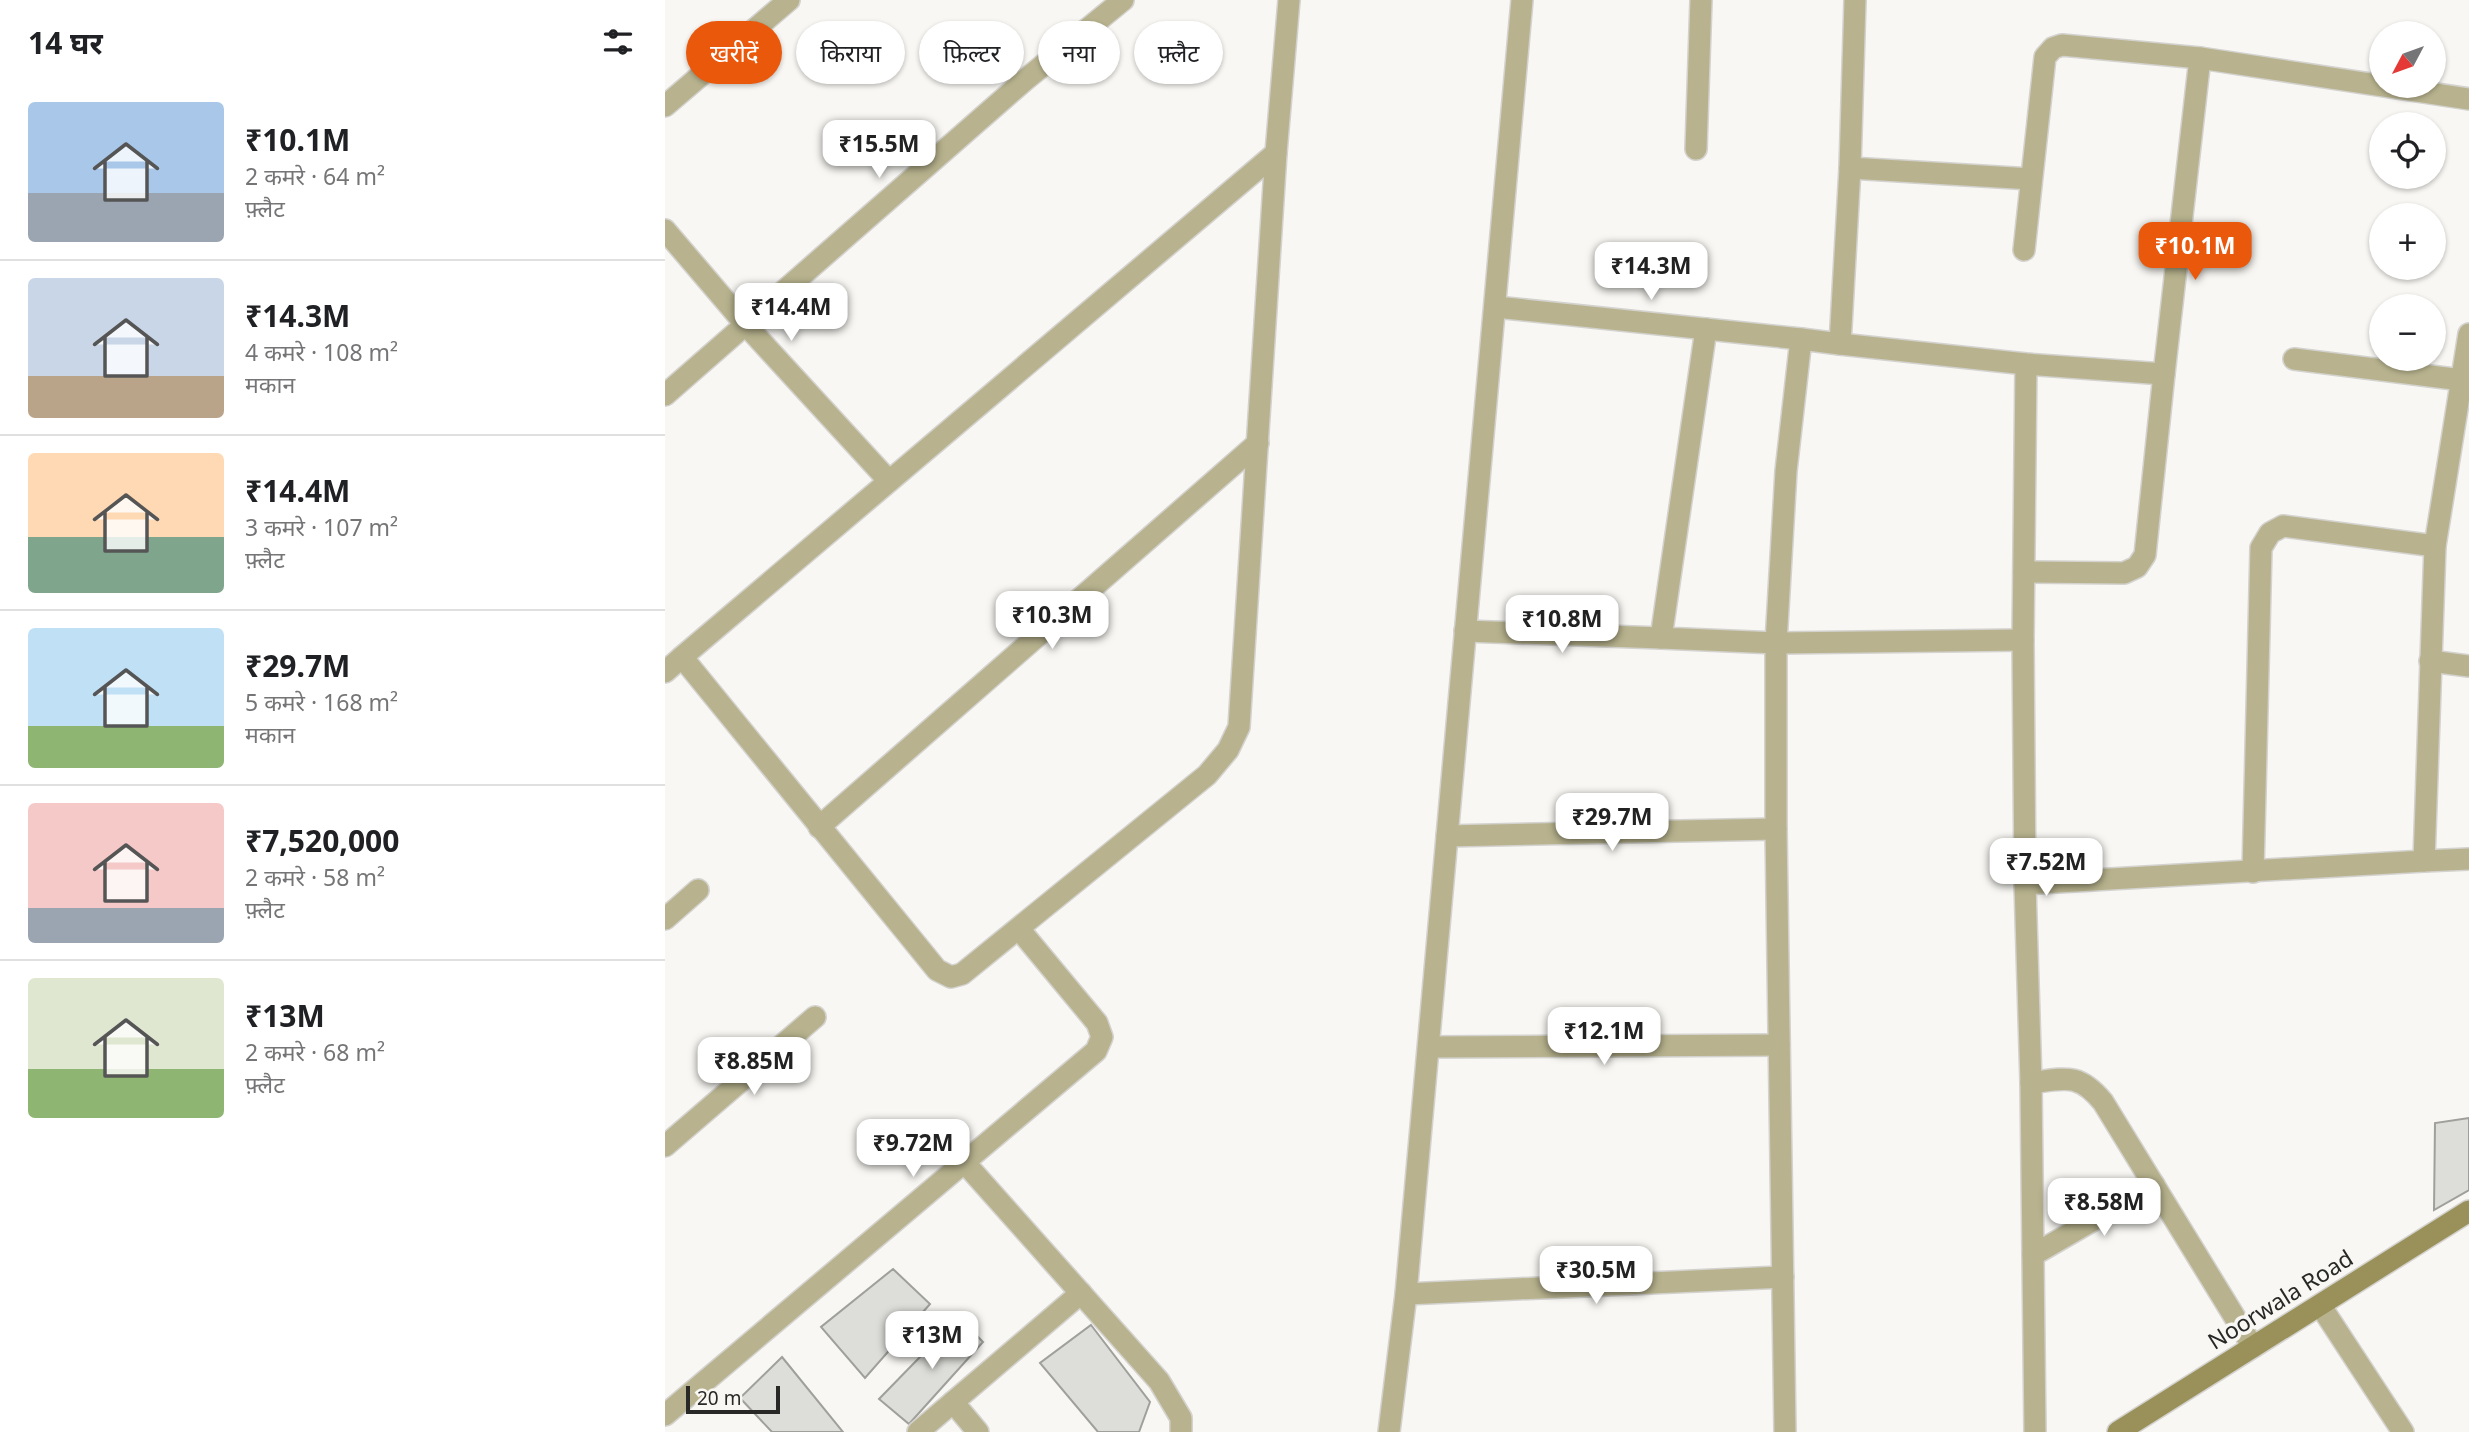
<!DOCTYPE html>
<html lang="hi">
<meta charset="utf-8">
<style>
:root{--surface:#fff;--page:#f6f6f6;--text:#202124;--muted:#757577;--line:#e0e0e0;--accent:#ea580c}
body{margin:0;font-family:"Noto Sans","Noto Sans Devanagari",sans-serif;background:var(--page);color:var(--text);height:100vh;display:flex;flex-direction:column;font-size:26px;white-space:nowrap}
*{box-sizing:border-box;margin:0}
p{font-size:23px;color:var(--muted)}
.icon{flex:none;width:38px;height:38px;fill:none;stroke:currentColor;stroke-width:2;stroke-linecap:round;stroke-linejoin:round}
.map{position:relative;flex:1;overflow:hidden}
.sheet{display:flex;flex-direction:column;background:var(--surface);width:665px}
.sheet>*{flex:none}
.top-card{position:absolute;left:21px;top:21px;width:665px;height:63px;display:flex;gap:14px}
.needle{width:46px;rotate:229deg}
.buttons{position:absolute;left:1704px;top:21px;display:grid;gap:14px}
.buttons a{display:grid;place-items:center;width:77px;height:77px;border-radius:50%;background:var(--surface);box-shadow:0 2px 5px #0004;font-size:35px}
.scale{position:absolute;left:21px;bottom:18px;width:94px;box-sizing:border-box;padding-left:7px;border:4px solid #282827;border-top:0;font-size:19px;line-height:24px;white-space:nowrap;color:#282827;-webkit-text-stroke:5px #f8f7f3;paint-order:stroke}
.price{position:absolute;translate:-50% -60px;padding:0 16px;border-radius:14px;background:#fff;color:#222;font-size:23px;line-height:46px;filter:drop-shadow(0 2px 4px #0008)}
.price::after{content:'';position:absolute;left:50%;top:42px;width:21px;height:16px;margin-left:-10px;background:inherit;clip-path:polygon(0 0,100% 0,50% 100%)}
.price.selected{background:var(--accent);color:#fff}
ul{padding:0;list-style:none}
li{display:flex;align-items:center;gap:21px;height:175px;padding:0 28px}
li+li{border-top:2px solid var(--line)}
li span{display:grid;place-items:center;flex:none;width:196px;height:140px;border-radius:7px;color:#555}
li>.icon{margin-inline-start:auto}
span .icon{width:84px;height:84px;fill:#fffc;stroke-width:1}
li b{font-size:30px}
h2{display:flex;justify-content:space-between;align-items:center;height:84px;padding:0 28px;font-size:30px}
.chip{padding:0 24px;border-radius:32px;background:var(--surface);box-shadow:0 2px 5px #0004;font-size:24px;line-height:63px}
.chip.selected{background:var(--accent);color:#fff}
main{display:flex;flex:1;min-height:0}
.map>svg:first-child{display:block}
.building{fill:#ddddd9;stroke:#9f9f9b;stroke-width:2}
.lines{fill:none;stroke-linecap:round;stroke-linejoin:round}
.street-casing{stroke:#d3d2ce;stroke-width:24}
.secondary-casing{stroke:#d3d2ce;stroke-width:24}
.street{stroke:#b8b38e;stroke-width:21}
.secondary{stroke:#999159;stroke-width:21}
.labels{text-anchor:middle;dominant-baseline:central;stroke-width:7;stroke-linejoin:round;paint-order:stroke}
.street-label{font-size:23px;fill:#282827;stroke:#f8f7f3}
</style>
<main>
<section class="sheet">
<h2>14 घर<svg class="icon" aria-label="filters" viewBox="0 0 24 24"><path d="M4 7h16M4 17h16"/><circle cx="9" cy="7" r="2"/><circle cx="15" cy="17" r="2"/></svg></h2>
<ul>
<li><span style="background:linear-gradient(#a9c7e8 65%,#9aa5b1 0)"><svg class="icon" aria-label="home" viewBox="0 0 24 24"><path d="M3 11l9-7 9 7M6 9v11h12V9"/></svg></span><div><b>₹10.1M</b><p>2 कमरे · 64 m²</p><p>फ़्लैट</p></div></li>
<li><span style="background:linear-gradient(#c9d6e8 70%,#b9a48a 0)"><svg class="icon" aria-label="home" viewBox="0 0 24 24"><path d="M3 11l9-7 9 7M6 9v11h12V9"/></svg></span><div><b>₹14.3M</b><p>4 कमरे · 108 m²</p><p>मकान</p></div></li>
<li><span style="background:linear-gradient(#ffd9b3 60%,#7fa58c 0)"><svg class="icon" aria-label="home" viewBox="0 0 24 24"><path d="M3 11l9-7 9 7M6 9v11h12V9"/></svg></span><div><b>₹14.4M</b><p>3 कमरे · 107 m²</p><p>फ़्लैट</p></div></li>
<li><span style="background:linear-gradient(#bfe0f5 70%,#8fb573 0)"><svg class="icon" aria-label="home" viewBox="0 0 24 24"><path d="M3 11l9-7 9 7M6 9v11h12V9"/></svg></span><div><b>₹29.7M</b><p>5 कमरे · 168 m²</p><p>मकान</p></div></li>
<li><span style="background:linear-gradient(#f6c9c9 75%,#9aa5b1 0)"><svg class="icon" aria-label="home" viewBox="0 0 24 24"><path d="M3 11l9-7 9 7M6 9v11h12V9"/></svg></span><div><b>₹7,520,000</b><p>2 कमरे · 58 m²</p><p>फ़्लैट</p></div></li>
<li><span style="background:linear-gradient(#dfe7d0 65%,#8fb573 0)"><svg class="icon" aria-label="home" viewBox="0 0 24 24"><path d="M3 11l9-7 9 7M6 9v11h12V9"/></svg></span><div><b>₹13M</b><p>2 कमरे · 68 m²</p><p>फ़्लैट</p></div></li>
</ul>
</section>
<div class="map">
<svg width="1804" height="1432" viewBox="0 0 1804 1432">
<rect width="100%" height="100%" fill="#f8f7f3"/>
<g class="building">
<path d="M1804,1118V1190L1769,1210L1770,1123Z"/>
<path d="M228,1269L265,1304L200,1378L156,1327Z"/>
<path d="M294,1317L318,1342L244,1424L214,1399Z"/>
<path d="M426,1325L485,1402L474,1432H433L375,1363Z"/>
<path d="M117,1357L178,1432H107L75,1398Z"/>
</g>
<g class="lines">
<defs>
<g id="street">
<path d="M0,106L124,0"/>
<path d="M1031,149L1036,0"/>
<path d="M1185,168L1366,179"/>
<path d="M0,230L81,325L224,481"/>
<path d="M1359,250L1380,57L1388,48L1397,45L1535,58"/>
<path d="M831,307L1136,339"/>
<path d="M1041,329L996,638L1111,643L1358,640"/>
<path d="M1175,344L1361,364L1499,374L1535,58L1804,99"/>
<path d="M1629,359L1797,380"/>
<path d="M1361,364L1358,640L1360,884L1366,1083L1370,1432"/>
<path d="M0,395L360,80L458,0"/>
<path d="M1359,572L1459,573L1472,567L1480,555L1499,374"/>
<path d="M800,631L996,638"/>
<path d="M17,657L611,153"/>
<path d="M1765,661L1804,666"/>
<path d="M0,672L17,657L272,970L286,977L297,974L542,775L563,750L574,727L611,153L624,0"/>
<path d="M154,827L593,443"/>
<path d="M782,836L1111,829"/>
<path d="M1759,861L1804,859"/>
<path d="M1588,872L1596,548L1605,533L1618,526L1770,546"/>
<path d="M1360,884L1759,861L1770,546L1804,334"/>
<path d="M0,919L33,890"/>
<path d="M764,1047L1114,1045"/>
<path d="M1366,1083C1401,1078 1414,1073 1438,1102L1588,1347"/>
<path d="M0,1146L150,1017"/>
<path d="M300,1163L494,1381L516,1418V1432"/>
<path d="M1368,1255L1489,1185"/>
<path d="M741,1294L1118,1277"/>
<path d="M1655,1305L1738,1432"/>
<path d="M288,1402L313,1432"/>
<path d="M0,1415L431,1051L437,1037L432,1023L354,929"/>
<path d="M253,1432L416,1293"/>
<path d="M724,1432L741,1294L857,0"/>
<path d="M1120,1432L1111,829V643L1121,471L1136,339L1175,344L1185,168L1190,0"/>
</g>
<path id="secondary" d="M1453,1432L1804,1211"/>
</defs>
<use href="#street" class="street-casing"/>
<use href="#secondary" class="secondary-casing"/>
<use href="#street" class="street"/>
<use href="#secondary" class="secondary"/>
</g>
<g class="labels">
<g class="street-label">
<text transform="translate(1615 1299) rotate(-32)">Noorwala Road</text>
</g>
</g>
</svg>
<div class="buttons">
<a><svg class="needle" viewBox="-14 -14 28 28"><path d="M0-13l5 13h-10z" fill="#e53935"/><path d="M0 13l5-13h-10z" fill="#757577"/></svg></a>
<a><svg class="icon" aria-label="locate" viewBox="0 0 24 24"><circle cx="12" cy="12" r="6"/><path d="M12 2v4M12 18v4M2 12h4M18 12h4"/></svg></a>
<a>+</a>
<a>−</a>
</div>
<div class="scale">20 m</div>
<b class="price" style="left:214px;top:180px">₹15.5M</b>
<b class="price selected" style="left:1530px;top:282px">₹10.1M</b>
<b class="price" style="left:986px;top:302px">₹14.3M</b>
<b class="price" style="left:126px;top:343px">₹14.4M</b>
<b class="price" style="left:387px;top:651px">₹10.3M</b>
<b class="price" style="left:897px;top:655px">₹10.8M</b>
<b class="price" style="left:947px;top:853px">₹29.7M</b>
<b class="price" style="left:1381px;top:898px">₹7.52M</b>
<b class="price" style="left:939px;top:1067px">₹12.1M</b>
<b class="price" style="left:89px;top:1097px">₹8.85M</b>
<b class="price" style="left:248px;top:1179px">₹9.72M</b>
<b class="price" style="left:1439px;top:1238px">₹8.58M</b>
<b class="price" style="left:931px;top:1306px">₹30.5M</b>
<b class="price" style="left:267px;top:1371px">₹13M</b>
<div class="top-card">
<a class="chip selected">खरीदें</a>
<a class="chip">किराया</a>
<a class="chip">फ़िल्टर</a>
<a class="chip">नया</a>
<a class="chip">फ़्लैट</a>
</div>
</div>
</main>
